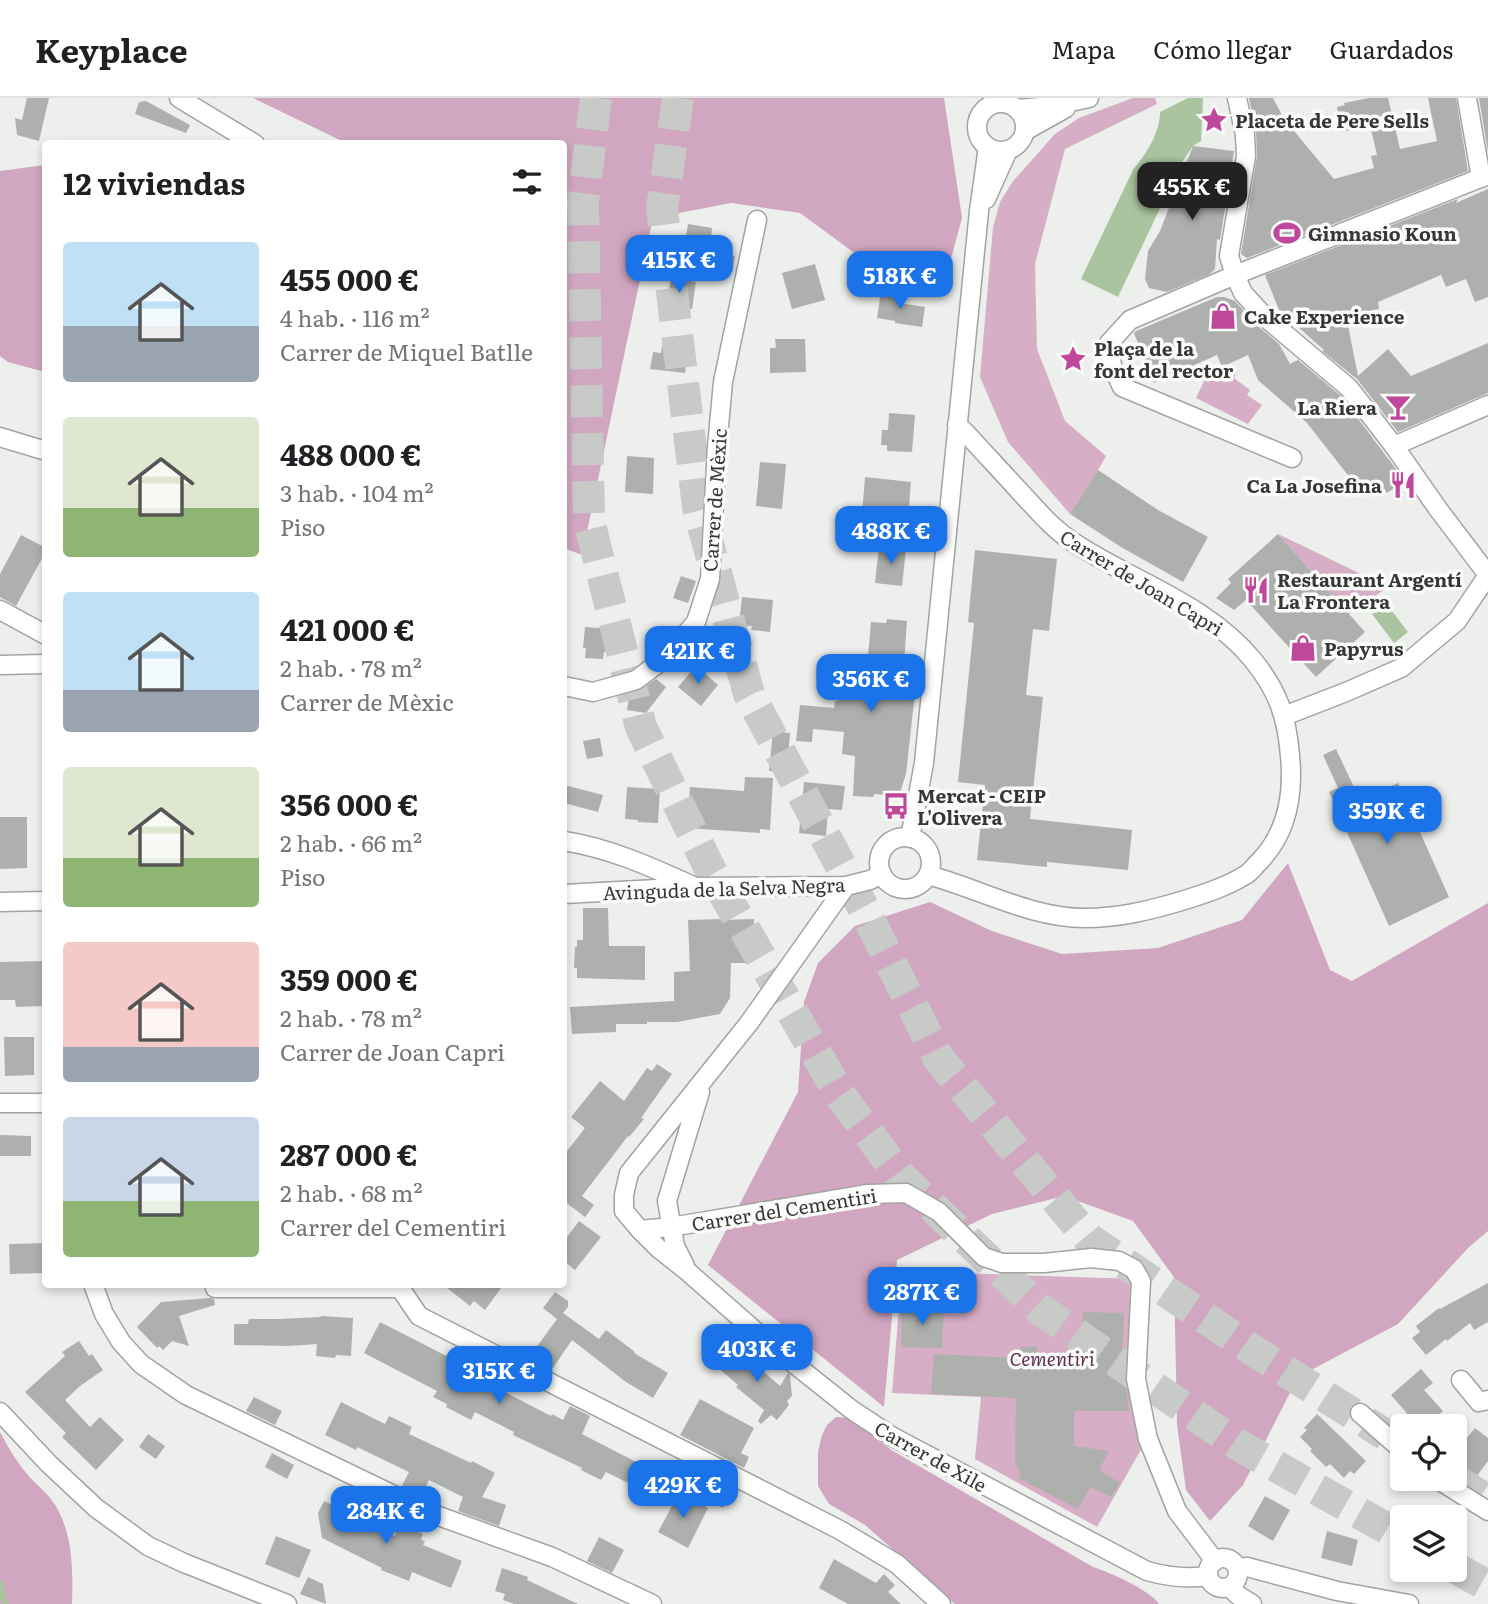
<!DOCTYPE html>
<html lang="es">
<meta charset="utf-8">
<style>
:root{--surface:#fff;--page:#f6f6f6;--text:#202124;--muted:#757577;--line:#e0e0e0;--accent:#1a73e8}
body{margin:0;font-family:Literata,serif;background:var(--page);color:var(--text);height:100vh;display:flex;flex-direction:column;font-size:26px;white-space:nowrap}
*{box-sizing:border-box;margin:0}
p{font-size:23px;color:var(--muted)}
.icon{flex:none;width:38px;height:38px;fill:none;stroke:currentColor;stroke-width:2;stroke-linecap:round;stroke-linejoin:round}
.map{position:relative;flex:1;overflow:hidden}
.sheet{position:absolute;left:42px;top:42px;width:525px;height:1148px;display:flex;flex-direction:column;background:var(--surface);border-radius:7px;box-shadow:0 4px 10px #0003}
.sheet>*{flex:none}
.controls{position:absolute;left:1390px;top:1316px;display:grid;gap:14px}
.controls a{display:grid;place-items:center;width:77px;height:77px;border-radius:7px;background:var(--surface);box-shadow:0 4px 10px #0003;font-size:35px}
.price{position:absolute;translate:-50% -60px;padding:0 16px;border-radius:14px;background:var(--accent);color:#fff;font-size:23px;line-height:46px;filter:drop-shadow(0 2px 4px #0008)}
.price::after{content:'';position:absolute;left:50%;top:42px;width:21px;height:16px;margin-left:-10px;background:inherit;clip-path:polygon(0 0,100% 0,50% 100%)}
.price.on{background:#222;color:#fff}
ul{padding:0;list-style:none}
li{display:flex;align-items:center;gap:21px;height:175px;padding:0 21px}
li span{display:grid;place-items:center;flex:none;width:196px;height:140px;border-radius:7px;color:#555}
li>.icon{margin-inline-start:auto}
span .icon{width:84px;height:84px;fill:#fffc;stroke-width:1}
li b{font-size:30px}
h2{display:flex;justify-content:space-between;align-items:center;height:84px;padding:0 21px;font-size:30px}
header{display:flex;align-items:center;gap:42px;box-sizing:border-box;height:98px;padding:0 35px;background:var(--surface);border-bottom:2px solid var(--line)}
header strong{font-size:33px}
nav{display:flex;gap:38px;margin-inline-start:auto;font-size:24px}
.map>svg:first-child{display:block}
.green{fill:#d6aec6}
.forest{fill:#d0a6c0}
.water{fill:#a9c49e}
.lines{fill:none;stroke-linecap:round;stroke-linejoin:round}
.stream{stroke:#a9c49e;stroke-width:6}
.building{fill:#aeb0ad}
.highway-tunnel{stroke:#c7cac7;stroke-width:32;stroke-dasharray:32 16;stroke-linecap:butt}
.street-casing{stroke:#a2a4a1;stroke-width:21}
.street{stroke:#fff;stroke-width:18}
.labels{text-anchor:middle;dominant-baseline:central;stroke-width:7;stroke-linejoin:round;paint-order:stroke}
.poi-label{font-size:19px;font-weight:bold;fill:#353635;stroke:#fafcf9;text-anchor:start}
.street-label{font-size:19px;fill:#353635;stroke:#fafcf9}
.park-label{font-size:19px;font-style:italic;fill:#612d50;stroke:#fafcf9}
</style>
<header>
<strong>Keyplace</strong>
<nav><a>Mapa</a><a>Cómo llegar</a><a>Guardados</a></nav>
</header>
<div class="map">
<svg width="1488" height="1506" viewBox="0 0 1488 1506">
<rect width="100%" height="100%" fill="#ecefeb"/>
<g class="green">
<path d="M1133,0H1155L1157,6L1065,51L1035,166L1037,251L1065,323L1106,358L1098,372L1070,416L1008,344L980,279L993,129L1000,104L1013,83L1055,36L1079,20Z"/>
<path d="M1228,267L1237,273L1234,280L1250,292L1247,297L1262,307L1248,326L1196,300L1208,275Z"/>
<path d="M1278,436L1388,489L1349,516Z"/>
<path d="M902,1173L1137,1181L1143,1348L1097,1429L975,1361L981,1299L892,1295Z"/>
</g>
<g class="forest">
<path d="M253,0H944L962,120L941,198L879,173L800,115L731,105L653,120L582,457L564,450V46L346,45Z"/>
<path d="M45,67H46L45,274L8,264L0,258V73Z"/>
<path d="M1288,765L1330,872L1352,883L1488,805V1133L1469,1149L1398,1226L1298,1279L1243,1387L1210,1423L1186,1392L1177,1327L1174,1179L1133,1123L1064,1098L992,1116L897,1162L884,1309L708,1167L798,994L804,904L818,865L855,828L930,804L992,833L1062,856L1158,850L1242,822Z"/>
<path d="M836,1319L849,1320L893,1353L1093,1469C1109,1474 1150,1492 1159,1506H955L865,1427L829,1406L818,1388V1354L822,1337L827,1327Z"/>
<path d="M0,1334C8,1349 16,1363 27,1376C38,1389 52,1398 59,1414C73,1441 73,1476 72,1506H0Z"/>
</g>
<g class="water">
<path d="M1188,0H1202L1203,1L1201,43L1193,48L1182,64L1118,199L1081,181L1133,72C1146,56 1160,35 1160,14Z"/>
<path d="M1388,508L1408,534L1394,545L1372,516Z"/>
</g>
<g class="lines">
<path class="stream" d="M0,1485L5,1506"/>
</g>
<g class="building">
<path d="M27,0H49L39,43L17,37L15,20L22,22Z"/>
<path d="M1249,0H1273L1284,21L1334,81L1374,70L1371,58L1377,57L1370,27L1342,34L1337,9L1345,7L1344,5L1369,0H1388L1400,51L1437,43L1428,0H1456L1468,73L1247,160L1241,156L1257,58L1256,35Z"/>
<path d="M1479,0H1488V54Z"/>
<path d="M146,3L190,27L186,35L135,16L139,4Z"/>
<path d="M1193,48L1234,53L1220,142L1217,141L1215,171L1210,176L1167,194L1149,190L1145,181L1148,153L1160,133Z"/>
<path d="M1488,91V199L1475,204L1466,181L1446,189L1441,177L1378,204L1379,211L1346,217L1358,278L1388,251L1411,278L1488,245V295L1398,334L1357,281L1322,253L1324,252L1279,212L1265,177L1458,101L1456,105Z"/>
<path d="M688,126L712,130L711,141L731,144L729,157L735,158L732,174L692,168L695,146L685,145Z"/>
<path d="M815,166L825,202L792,211L782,175Z"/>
<path d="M671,179L696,184L692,211L686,210L677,213L662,211L665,192L669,193Z"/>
<path d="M881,194L899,197L898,205L925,209L922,229L895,225V223L877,220Z"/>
<path d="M1217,199H1224L1235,203L1258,228L1279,246L1290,266L1298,262L1341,298L1405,383L1387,395L1380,386L1373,391L1368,385L1358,390L1307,325L1258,282L1248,257L1222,269L1217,257L1154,285L1134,235L1136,233Z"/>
<path d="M775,241H805L806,274L770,275V250H776Z"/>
<path d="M663,244L689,248L685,275L650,271L653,254L661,255Z"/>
<path d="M889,315L915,317L912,354L887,353V347H881L882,332H888Z"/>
<path d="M627,358L654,360L653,396L625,394Z"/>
<path d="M760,364L786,366L782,411L756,408Z"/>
<path d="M1098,372L1158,412L1208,439L1183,484L1121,449L1070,416Z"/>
<path d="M865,379L911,384L908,421L862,417Z"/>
<path d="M1278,436L1365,534L1316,579L1246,502L1234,512L1216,500L1231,485L1228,481Z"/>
<path d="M21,437L46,450V453L16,508L0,499V476Z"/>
<path d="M879,449L906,451L902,488L875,485Z"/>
<path d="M975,452L1057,461L1049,533L1033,531L1026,597L1043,599L1030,721L1132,732L1128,772L1047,764V769L977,762L985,687L958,684L974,525L968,524Z"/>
<path d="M681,478L696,483L688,505L673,500Z"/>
<path d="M742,499L773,502L770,534L751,532L752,528L739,527Z"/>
<path d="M887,521L907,523L902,594L915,595L906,676L899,698L874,696L873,699L853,698L855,658L842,656L844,634L813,631L812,644L796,643L800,607L834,610L835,603H838L842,568L867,571L871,524L886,525Z"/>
<path d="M585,529L626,532L625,547H616L615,554H604L603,561L585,560L586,550H583Z"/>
<path d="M696,568L718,587L701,608L678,589Z"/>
<path d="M656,581L666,589L646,615L627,612L629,599Z"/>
<path d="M773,633L790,635L787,674L769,673Z"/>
<path d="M600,640L603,658L587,661L583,643Z"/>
<path d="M1336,651L1360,702L1398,685L1449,799L1389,828L1329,694L1338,690L1323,657Z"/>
<path d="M745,679L773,680L770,732L760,731V735L687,730L690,689L744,693Z"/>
<path d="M804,684L845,688L842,712L828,711L826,738L799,735Z"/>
<path d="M564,687L603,697L598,714L564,705Z"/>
<path d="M627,689L660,691L658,725L638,724V722L625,721Z"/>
<path d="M0,719H27V770L0,771Z"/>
<path d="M583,810H608L609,848H645V882L577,880V870H574L575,849H577V842H583Z"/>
<path d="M723,821V822L754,821V843H748L749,865H731L730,900L720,916L677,924H647V926H616V934L572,936L570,909L674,903V874L690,873L688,822Z"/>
<path d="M46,863V901H42V908L16,909L15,902H0V864Z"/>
<path d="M4,939H34V977L5,978Z"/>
<path d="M657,966L672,976L641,1020L644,1021L629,1039L628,1038L582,1098L594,1107L585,1119L564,1103V1057L585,1030L571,1019L600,983L624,1003L647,970L652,973Z"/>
<path d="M0,1037L31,1038V1058H0Z"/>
<path d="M579,1123L601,1139L575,1172L564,1163V1143Z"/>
<path d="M46,1145V1175L10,1176L9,1146Z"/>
<path d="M1488,1185V1224L1474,1232L1470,1225L1447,1243L1446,1241L1426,1257L1412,1240L1420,1234L1416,1228L1439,1210L1440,1211Z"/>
<path d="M442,1186H504L485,1212L474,1203L470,1208Z"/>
<path d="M555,1194L568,1203V1209L563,1215L599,1241L606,1232L635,1254L634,1255L668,1275L653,1300L626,1284L572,1242L553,1270L530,1258L557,1221L543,1210Z"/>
<path d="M210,1200L214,1201L215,1207L179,1218L189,1248L172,1243L163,1252L159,1248L157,1250L137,1229L161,1204Z"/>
<path d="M902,1208L944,1210L942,1250L901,1249Z"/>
<path d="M1083,1214L1124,1215L1121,1287H1126L1129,1313H1074V1348L1109,1353L1099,1372L1120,1385L1111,1399L1090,1389L1078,1411L1018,1380L1021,1375L1016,1367L1015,1362L1016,1300L931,1296L934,1256L1020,1260L1021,1248L1037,1249L1036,1261L1081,1263Z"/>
<path d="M321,1218L353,1220L351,1258L336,1257L335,1260L316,1258L317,1246L288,1248L234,1247V1226H248L249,1221H280L321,1219Z"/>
<path d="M380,1224L470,1270L468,1275L551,1318L552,1316L563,1322L570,1308L590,1318L582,1336L642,1367L632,1387L606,1374L601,1382L581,1372L582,1370L513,1337L514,1334L475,1314L471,1322L446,1309L447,1306L433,1299L437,1293L364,1255Z"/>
<path d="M79,1243L89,1258L92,1256L103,1272L80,1288L65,1302L90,1329L100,1319L124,1342L96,1372L62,1339L66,1335L25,1294L65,1258L62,1254Z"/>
<path d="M734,1248L780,1288L788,1275L790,1277L792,1298L787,1303L789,1307L777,1322L771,1317L761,1326L758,1323L764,1312L736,1289L738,1287L716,1268Z"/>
<path d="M1421,1271L1433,1285L1424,1292L1443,1313L1426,1328H1422L1413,1318L1411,1320L1391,1297Z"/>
<path d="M254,1299L282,1313L275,1327L246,1313Z"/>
<path d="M700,1301L754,1330L741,1355L749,1359L744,1370L680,1337Z"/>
<path d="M341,1304L385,1326L389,1318L412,1329L409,1336L471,1365L472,1363L495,1375L482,1399L506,1407L499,1428L458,1413L463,1399L429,1382L422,1396L420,1395L419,1397L402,1388L409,1374L357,1349L356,1352L325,1337Z"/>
<path d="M1317,1316L1366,1363L1354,1376L1350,1373L1344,1380L1330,1366L1326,1369L1310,1353L1312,1351L1300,1339L1307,1332L1304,1330Z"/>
<path d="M1475,1330L1488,1340V1363L1474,1382L1454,1366V1356Z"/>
<path d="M148,1336L165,1348L156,1361L139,1349Z"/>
<path d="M272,1355L294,1367L287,1381L265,1369Z"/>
<path d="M716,1382L733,1390L723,1410L706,1401Z"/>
<path d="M679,1395L708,1410L688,1450L658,1434Z"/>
<path d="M1265,1398L1290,1412L1273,1443L1248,1428Z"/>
<path d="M324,1403L343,1412L345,1409L367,1420L365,1423L395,1438L398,1429L404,1431L405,1429L423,1436L421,1442L425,1443L423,1447L462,1463L451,1490L412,1474L409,1483L381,1472L382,1470L322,1440L318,1415Z"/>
<path d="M1327,1433L1358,1442L1352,1468L1321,1460Z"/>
<path d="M276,1438L311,1452L299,1480L265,1466Z"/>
<path d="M599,1439L624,1452L612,1475L587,1463Z"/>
<path d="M834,1461L876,1485L884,1476L895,1487L888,1494L901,1506H848L819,1490Z"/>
<path d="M502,1470L528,1479L527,1482L578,1506H514L503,1502L505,1496L495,1493Z"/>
<path d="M308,1479L323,1486L326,1506L300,1496Z"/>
</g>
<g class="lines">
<g class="highway-tunnel">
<path d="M596,0L583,104L589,423L641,629L711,773L840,997L900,1078L1041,1212L1240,1348L1402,1439"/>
<path d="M678,0L662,111L698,409L749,596L864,811L939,961L1089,1141L1251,1251L1386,1337"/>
<path d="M1454,1381L1488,1403"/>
<path d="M1454,1469L1488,1488"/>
</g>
<defs>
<g id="street">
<path d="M179,0L255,46"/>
<path d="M1237,0L1245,37L1246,58L1229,158L1235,177L1243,195L1266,220L1349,290L1394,348L1438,411L1488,477"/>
<path d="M1467,0L1481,80"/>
<circle cx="1001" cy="29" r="24"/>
<path d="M1018,11L1052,8L1089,0"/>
<path d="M1025,33L1066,10"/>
<path d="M986,101L1008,52"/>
<path d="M0,339L46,353"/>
<path d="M1394,348L1488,307"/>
<path d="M1292,360L1122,289L1112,268L1109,245L1130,222L1235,177L1488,77"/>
<path d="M0,512L46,537"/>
<path d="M0,567L46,566"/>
<path d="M564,588L593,594L636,582L664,561L696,524L710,481L717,349L723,284L757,122"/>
<path d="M1284,618L1346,594L1401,570L1457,523L1488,477"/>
<circle cx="905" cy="765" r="26"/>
<path d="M910,740L924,665L979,113L988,49"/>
<path d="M564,743C609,750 649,768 691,787"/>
<path d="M928,777C980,791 1031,820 1085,820C1118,820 1147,813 1178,804C1201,797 1227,789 1247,776C1251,773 1254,769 1258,765C1287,736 1294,699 1290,658C1287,619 1278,593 1253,562C1206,505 1133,484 1073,444C1053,431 1039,414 1023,397C1004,376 985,356 966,335L957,327"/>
<path d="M846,788L749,925L629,1075L624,1097V1113L640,1132L658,1150L687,1173L778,1253L852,1312L893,1339L1147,1473C1168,1479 1186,1481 1208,1478"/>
<path d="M564,796L694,789L846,788L870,782L882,776"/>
<path d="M0,804L46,803"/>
<path d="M0,1005H46"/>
<path d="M640,1132L671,1129L868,1096L906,1095L939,1114L984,1159L1002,1165H1044L1091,1160L1119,1163L1134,1171L1141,1183L1136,1281L1148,1341L1177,1413L1215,1463"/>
<path d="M685,1168L675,1148L667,1103L700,994"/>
<path d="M93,1186L104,1216L121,1244L141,1266L186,1297L433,1416L552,1459L652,1506"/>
<path d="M400,1186V1190L419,1218L840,1432L897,1466L941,1506"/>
<path d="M215,1190H400"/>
<path d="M1461,1282L1479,1304L1488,1302"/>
<path d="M0,1314L49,1366L96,1410L148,1448L184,1465L287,1506"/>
<path d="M1360,1315L1402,1352"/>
<path d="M1437,1381L1488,1413"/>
<circle cx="1223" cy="1475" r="15"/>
<path d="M1238,1470L1247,1469L1337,1493L1409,1506"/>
<path d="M1230,1490L1239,1498L1252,1506"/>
</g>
</defs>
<use href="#street" class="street-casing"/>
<use href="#street" class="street"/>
</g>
<defs>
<symbol id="sight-bare" viewBox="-9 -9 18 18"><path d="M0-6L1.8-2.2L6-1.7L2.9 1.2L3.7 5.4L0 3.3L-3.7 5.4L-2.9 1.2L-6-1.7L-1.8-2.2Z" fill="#c0489c" stroke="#fafcf9" stroke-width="2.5" paint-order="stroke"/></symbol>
<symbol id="stadium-bare" viewBox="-9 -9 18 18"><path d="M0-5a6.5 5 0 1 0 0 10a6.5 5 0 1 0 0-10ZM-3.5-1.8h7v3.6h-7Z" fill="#c0489c" stroke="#fafcf9" stroke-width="2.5" paint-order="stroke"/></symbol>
<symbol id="shop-bare" viewBox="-9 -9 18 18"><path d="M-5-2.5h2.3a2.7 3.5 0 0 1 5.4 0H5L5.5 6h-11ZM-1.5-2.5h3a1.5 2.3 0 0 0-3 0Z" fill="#c0489c" stroke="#fafcf9" stroke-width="2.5" paint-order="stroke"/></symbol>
<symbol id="bar-bare" viewBox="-9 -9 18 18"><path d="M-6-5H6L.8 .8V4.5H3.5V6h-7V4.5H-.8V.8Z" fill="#c0489c" stroke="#fafcf9" stroke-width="2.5" paint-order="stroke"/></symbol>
<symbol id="restaurant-bare" viewBox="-9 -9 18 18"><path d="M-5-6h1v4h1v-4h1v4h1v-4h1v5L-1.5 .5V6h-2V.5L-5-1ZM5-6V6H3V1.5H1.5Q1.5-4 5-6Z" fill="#c0489c" stroke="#fafcf9" stroke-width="2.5" paint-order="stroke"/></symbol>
<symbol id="bus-bare" viewBox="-9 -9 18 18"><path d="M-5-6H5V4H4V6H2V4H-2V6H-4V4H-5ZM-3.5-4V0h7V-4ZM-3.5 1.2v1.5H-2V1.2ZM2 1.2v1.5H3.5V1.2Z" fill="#c0489c" stroke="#fafcf9" stroke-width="2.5" paint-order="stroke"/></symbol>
</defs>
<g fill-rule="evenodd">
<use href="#sight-bare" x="1195" y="3" width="38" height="38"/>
<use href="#stadium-bare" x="1268" y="116" width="38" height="38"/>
<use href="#shop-bare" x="1204" y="199" width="38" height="38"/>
<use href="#sight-bare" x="1054" y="242" width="38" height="38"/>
<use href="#bar-bare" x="1379" y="290" width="38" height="38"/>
<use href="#restaurant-bare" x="1384" y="368" width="38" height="38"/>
<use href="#restaurant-bare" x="1237" y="473" width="38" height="38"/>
<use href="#shop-bare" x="1284" y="531" width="38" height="38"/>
<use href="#bus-bare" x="877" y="689" width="38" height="38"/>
</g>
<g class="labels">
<g class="poi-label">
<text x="1235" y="22">Placeta de Pere Sells</text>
<text x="1308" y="135">Gimnasio Koun</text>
<text x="1244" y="218">Cake Experience</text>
<text x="1094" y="250">Plaça de la<tspan x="1094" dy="22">font del rector</tspan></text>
<text x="1377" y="309" text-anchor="end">La Riera</text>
<text x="1382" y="387" text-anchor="end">Ca La Josefina</text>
<text x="1277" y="481">Restaurant Argentí<tspan x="1277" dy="22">La Frontera</tspan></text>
<text x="1324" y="550">Papyrus</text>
<text x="917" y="697">Mercat - CEIP<tspan x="917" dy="22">L'Olivera</tspan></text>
</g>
<g class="street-label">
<text transform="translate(714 402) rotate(-86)">Carrer de Mèxic</text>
<text transform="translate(1142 484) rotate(31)">Carrer de Joan Capri</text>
<text transform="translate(724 790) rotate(-2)">Avinguda de la Selva Negra</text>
<text transform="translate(784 1111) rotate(-9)">Carrer del Cementiri</text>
<text transform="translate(931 1358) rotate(29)">Carrer de Xile</text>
</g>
<g class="park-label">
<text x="1052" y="1260">Cementiri</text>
</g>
</g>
</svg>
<div class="controls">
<a><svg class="icon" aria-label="locate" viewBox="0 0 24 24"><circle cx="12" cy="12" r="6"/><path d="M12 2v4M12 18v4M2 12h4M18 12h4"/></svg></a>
<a><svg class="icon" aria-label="layers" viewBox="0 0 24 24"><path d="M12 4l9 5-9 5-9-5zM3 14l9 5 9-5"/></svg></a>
</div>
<b class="price on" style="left:1192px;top:124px">455K €</b>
<b class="price" style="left:679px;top:197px">415K €</b>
<b class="price" style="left:900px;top:213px">518K €</b>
<b class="price" style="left:891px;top:468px">488K €</b>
<b class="price" style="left:698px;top:588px">421K €</b>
<b class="price" style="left:871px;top:616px">356K €</b>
<b class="price" style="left:1387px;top:748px">359K €</b>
<b class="price" style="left:922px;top:1229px">287K €</b>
<b class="price" style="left:757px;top:1286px">403K €</b>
<b class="price" style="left:499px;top:1308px">315K €</b>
<b class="price" style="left:683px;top:1422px">429K €</b>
<b class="price" style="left:386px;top:1448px">284K €</b>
<section class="sheet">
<h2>12 viviendas<svg class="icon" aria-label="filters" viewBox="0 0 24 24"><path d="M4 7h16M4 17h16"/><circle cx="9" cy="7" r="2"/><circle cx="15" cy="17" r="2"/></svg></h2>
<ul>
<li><span style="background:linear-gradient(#bfe0f5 60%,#9aa5b1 0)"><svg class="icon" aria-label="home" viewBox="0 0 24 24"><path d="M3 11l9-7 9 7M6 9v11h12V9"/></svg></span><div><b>455 000 €</b><p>4 hab. · 116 m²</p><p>Carrer de Miquel Batlle</p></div></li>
<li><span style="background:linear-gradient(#dfe7d0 65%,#8fb573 0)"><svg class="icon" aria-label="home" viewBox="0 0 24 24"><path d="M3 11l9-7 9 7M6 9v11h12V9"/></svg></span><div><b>488 000 €</b><p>3 hab. · 104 m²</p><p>Piso</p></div></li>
<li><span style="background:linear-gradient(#bfe0f5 70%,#9aa5b1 0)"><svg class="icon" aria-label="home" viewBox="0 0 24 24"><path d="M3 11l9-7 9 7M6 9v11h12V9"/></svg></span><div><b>421 000 €</b><p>2 hab. · 78 m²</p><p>Carrer de Mèxic</p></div></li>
<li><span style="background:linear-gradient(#dfe7d0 65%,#8fb573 0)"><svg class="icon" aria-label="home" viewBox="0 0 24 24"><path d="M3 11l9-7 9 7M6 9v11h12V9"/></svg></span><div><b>356 000 €</b><p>2 hab. · 66 m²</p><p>Piso</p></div></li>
<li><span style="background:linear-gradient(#f6c9c9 75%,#9aa5b1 0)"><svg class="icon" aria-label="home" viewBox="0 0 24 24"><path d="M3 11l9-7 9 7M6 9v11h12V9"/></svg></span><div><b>359 000 €</b><p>2 hab. · 78 m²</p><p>Carrer de Joan Capri</p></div></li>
<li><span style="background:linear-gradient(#c9d6e8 60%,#8fb573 0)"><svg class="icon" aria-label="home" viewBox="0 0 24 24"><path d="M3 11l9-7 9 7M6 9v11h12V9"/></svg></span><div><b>287 000 €</b><p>2 hab. · 68 m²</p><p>Carrer del Cementiri</p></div></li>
</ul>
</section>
</div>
